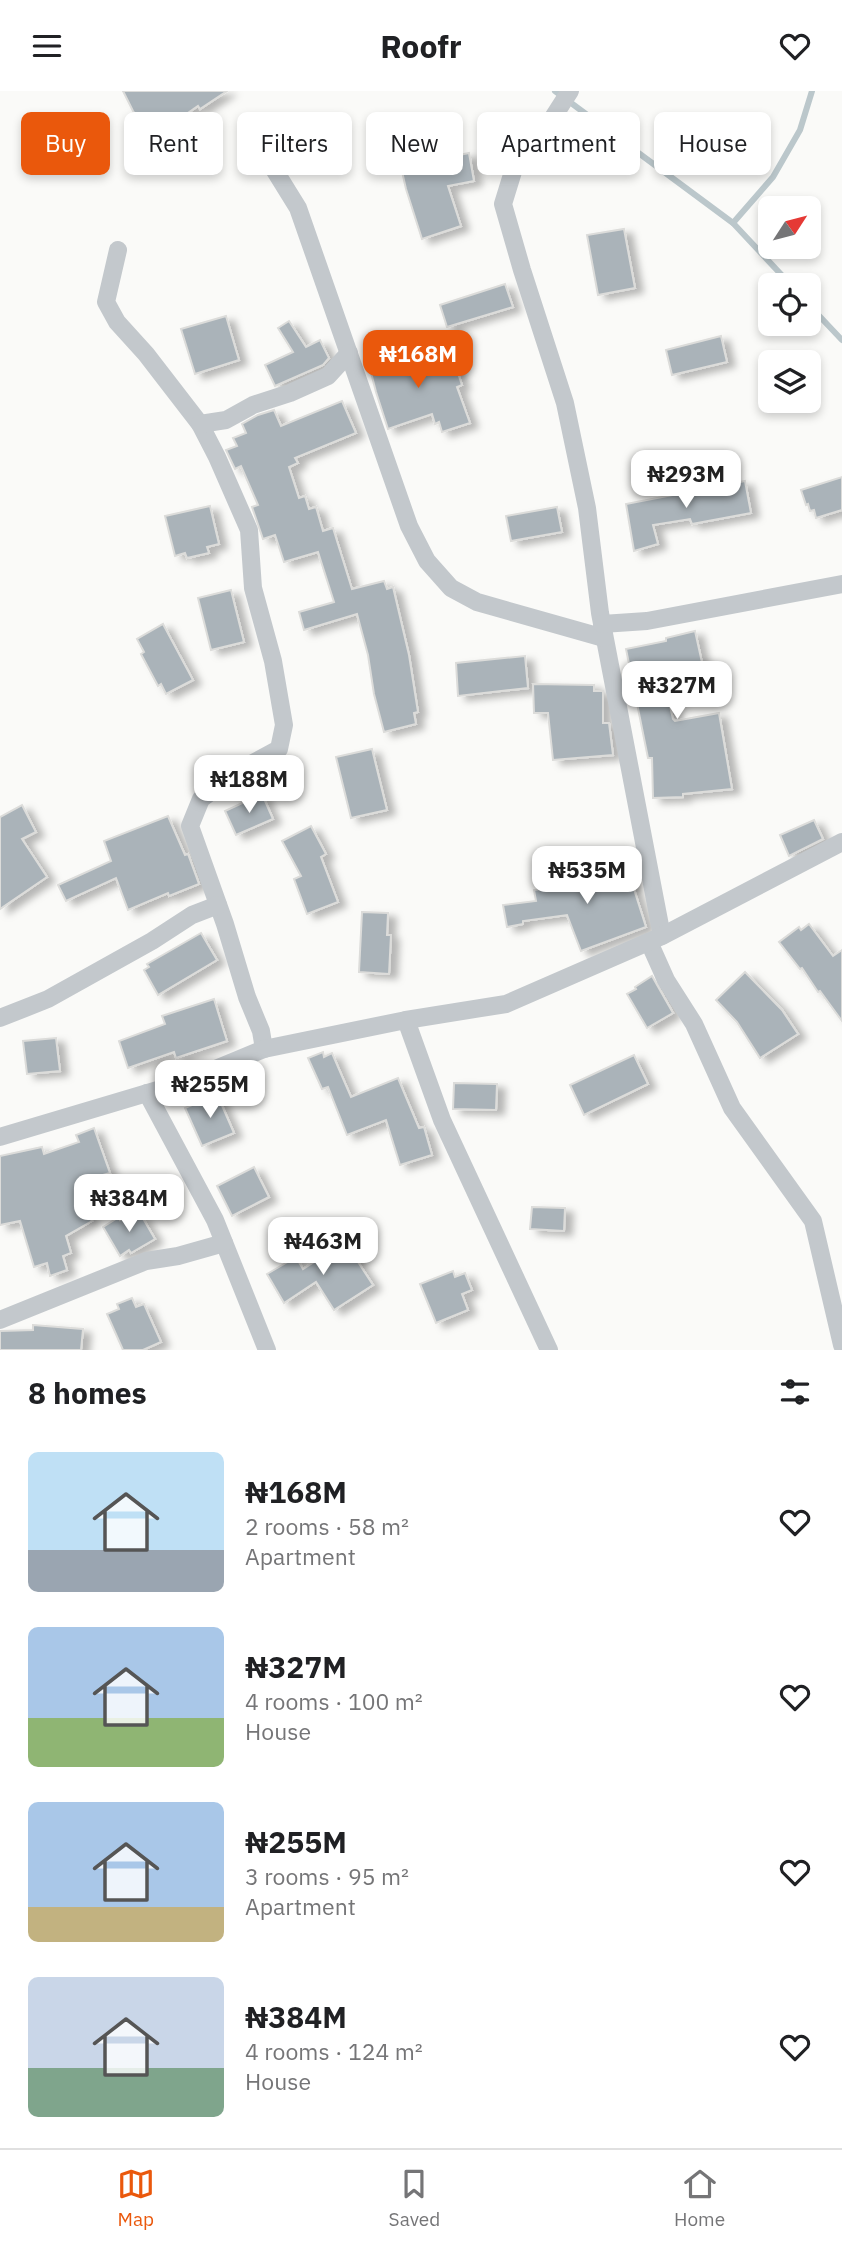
<!DOCTYPE html>
<meta charset="utf-8">
<style>
:root{--surface:#fff;--page:#f6f6f6;--text:#202124;--muted:#757577;--line:#e0e0e0;--accent:#ea580c}
body{margin:0;font-family:"IBM Plex Sans",sans-serif;background:var(--page);color:var(--text);height:100vh;display:flex;flex-direction:column;font-size:26px;white-space:nowrap}
*{box-sizing:border-box;margin:0}
p{font-size:23px;color:var(--muted)}
.icon{flex:none;width:38px;height:38px;fill:none;stroke:currentColor;stroke-width:2;stroke-linecap:round;stroke-linejoin:round}
.map{position:relative;height:1259px;overflow:hidden}
.drawer{display:flex;flex-direction:column;background:var(--surface);flex:1}
.drawer>*{flex:none}
.guide{position:absolute;left:21px;top:21px;width:802px;height:63px;display:flex;gap:14px}
.needle{width:46px;rotate:54deg}
.fabs{position:absolute;left:758px;top:105px;display:grid;gap:14px}
.fabs a{display:grid;place-items:center;width:63px;height:63px;border-radius:10px;background:var(--surface);box-shadow:0 4px 10px #0003;font-size:35px}
.price{position:absolute;translate:-50% -60px;padding:0 16px;border-radius:14px;background:#fff;color:#222;font-size:23px;line-height:46px;filter:drop-shadow(0 2px 4px #0008)}
.price::after{content:'';position:absolute;left:50%;top:42px;width:21px;height:16px;margin-left:-10px;background:inherit;clip-path:polygon(0 0,100% 0,50% 100%)}
.price.active{background:var(--accent);color:#fff}
ul{padding:0;list-style:none}
li{display:flex;align-items:center;gap:21px;height:175px;padding:0 28px}
li span{display:grid;place-items:center;flex:none;width:196px;height:140px;border-radius:10px;color:#555}
li>.icon{margin-inline-start:auto}
span .icon{width:84px;height:84px;fill:#fffc;stroke-width:1}
li b{font-size:30px}
h2{display:flex;justify-content:space-between;align-items:center;height:84px;padding:0 28px;font-size:30px}
.pill{padding:0 24px;border-radius:10px;background:var(--surface);box-shadow:0 4px 10px #0003;font-size:24px;line-height:63px}
.pill.active{background:var(--accent);color:#fff}
header{display:flex;justify-content:space-between;align-items:center;height:91px;padding:0 28px;background:var(--surface);font-size:32px;font-weight:700}
.menu{display:flex;justify-content:space-around;align-items:center;height:98px;border-top:2px solid var(--line);background:var(--surface);font-size:19px;color:var(--muted)}
.menu a{display:grid;justify-items:center;gap:4px}
.menu .active{color:var(--accent)}
.map>svg:first-child{display:block}
.lines{fill:none;stroke-linecap:round;stroke-linejoin:round}
.stream{stroke:#bbc7cb;stroke-width:6}
.building{fill:#aab3b9;stroke:#dcdcda;stroke-width:2;filter:url(#shadow)}
.street{stroke:#c3c8cc;stroke-width:18}
</style>
<header><svg class="icon" aria-label="menu" viewBox="0 0 24 24"><path d="M4 6h16M4 12h16M4 18h16"/></svg>Roofr<svg class="icon" aria-label="heart" viewBox="0 0 24 24"><path d="M12 20l-8-8c-3-5 5-10 8-4 3-6 11-1 8 4z"/></svg></header>
<div class="map">
<svg width="842" height="1259" viewBox="0 0 842 1259">
<defs>
<filter id="shadow"><feDropShadow dx="8" dy="4.5" stdDeviation="3.5" flood-color="#0004"/></filter>
</defs>
<rect width="100%" height="100%" fill="#fafaf8"/>
<g class="lines">
<g class="stream">
<path d="M555,0L733,132L791,194"/>
<path d="M733,132L773,86L800,39L812,0"/>
<path d="M808,213L842,249"/>
</g>
</g>
<g class="building">
<path d="M123,0H227L200,18L198,15L152,47L133,20Z"/>
<path d="M469,62L474,90L448,95L461,135L422,148L406,98L401,76Z"/>
<path d="M624,138L635,197L598,204L587,144Z"/>
<path d="M505,193L513,216L447,236L440,214Z"/>
<path d="M226,225L239,269L195,283L181,238Z"/>
<path d="M289,230L306,256L320,249L329,267L323,274L275,295L265,274L293,261L278,237Z"/>
<path d="M721,245L727,271L672,284L666,259Z"/>
<path d="M400,258L403,269L407,268L409,276L451,262L462,294L457,296L470,332L442,341L439,331L435,333L432,323L388,338L376,301L367,266Z"/>
<path d="M342,310L356,342L295,367L298,372L289,376L299,407L305,405L309,418L316,416L323,440L333,437L352,498L384,490L387,498L393,496L409,564L418,621L414,622L416,633L384,641L374,603L368,564L357,523L304,539L299,521L334,511L318,461L284,471L275,444L263,448L252,416L258,414L241,375L235,378L226,359L237,355L233,347L246,342L242,333L258,324L274,319L281,335Z"/>
<path d="M842,386V419L816,427L814,419L810,420L808,413L806,414L801,399Z"/>
<path d="M745,390L751,422L692,433L690,428L653,434L658,453L634,460L626,413Z"/>
<path d="M210,415L219,453L207,456L209,462L187,467L185,462L175,465L165,425Z"/>
<path d="M557,416L562,441L511,450L506,425Z"/>
<path d="M231,499L244,551L211,559L198,507Z"/>
<path d="M163,533L193,589L166,603L161,593L158,595L141,563L144,561L137,548Z"/>
<path d="M695,540L705,585L665,593L673,628L675,630L719,622L732,698L683,703V706L653,707L652,667H648L626,558L666,550V547Z"/>
<path d="M525,565L528,597L458,605L456,572Z"/>
<path d="M533,593L594,594V600H603V632H609L613,664L553,669L548,622H534Z"/>
<path d="M372,658L387,719L351,727L336,666Z"/>
<path d="M262,703L273,728L236,744L225,720Z"/>
<path d="M22,714L36,741L22,748L47,786L0,818V726Z"/>
<path d="M168,725L185,764L188,763L199,793L169,805L168,802L128,819L116,787L66,810L58,794L111,770L104,750Z"/>
<path d="M814,729L823,748L789,765L780,744Z"/>
<path d="M311,735L326,763L321,766L338,811L307,823L294,788L301,785L282,750Z"/>
<path d="M625,770L646,836L581,860L567,824L523,830V833L507,836L503,814L536,810L534,799L566,795L564,789Z"/>
<path d="M362,821L388,822L387,844H391L389,883L359,881Z"/>
<path d="M809,833L833,865L842,859V930L820,900L818,901L802,877L800,878L779,851L799,836L801,839Z"/>
<path d="M201,842L217,869L158,904L144,879L149,876L147,873Z"/>
<path d="M745,881L782,919L798,943L760,967L737,931L716,909Z"/>
<path d="M652,885L673,922L647,937L627,903L636,898L635,896Z"/>
<path d="M214,908L227,950L176,967L174,961L128,977L119,950L165,933L162,925Z"/>
<path d="M56,947L60,980L27,983L23,950Z"/>
<path d="M323,961L324,966L332,962L351,1006L398,987L419,1037L424,1036L432,1064L400,1074L386,1029L347,1044L328,996L322,998L308,967Z"/>
<path d="M634,964L648,993L584,1024L570,994Z"/>
<path d="M454,992L497,993L496,1019L453,1018Z"/>
<path d="M217,1003L234,1042L202,1055L185,1017Z"/>
<path d="M94,1037L110,1082L103,1084L106,1094L77,1105L92,1130L66,1145L71,1162L63,1165L67,1179L50,1185L47,1172L34,1176L20,1130L0,1134V1065L42,1056L44,1063L79,1051L76,1044Z"/>
<path d="M254,1076L269,1106L232,1125L217,1095Z"/>
<path d="M532,1116L565,1117L564,1140L530,1138Z"/>
<path d="M133,1122L135,1127L141,1124L155,1148L131,1162L129,1159L120,1165L103,1136L119,1126L120,1129Z"/>
<path d="M345,1151L373,1194L334,1219L316,1191L284,1212L267,1183L296,1166L303,1178Z"/>
<path d="M453,1180L455,1186L465,1182L472,1199L462,1203L468,1219L436,1232L420,1193Z"/>
<path d="M132,1207L136,1216L144,1213L161,1251L143,1259H123L107,1223L119,1218L117,1213Z"/>
<path d="M33,1234L83,1238L81,1259H0V1240L33,1239Z"/>
</g>
<g class="lines">
<g class="street">
<path d="M570,0L552,28L515,74L503,113L522,179L565,312L587,417L600,522L662,845"/>
<path d="M272,75L298,117L409,435L427,470L451,497L477,511L604,547"/>
<path d="M118,159L106,211L117,231L146,263L200,333L217,366L249,439L253,497L273,570L284,634L279,658L240,679L201,708L190,735L225,833L247,906L261,940L264,958"/>
<path d="M200,333L226,329L253,314L290,302L328,285L349,262"/>
<path d="M602,533L647,530L842,493"/>
<path d="M649,851L666,889L694,933L732,1017L813,1130L842,1254"/>
<path d="M0,927L48,908L152,850L192,824L218,814"/>
<path d="M406,929L442,1029L549,1259"/>
<path d="M147,1002L215,1129L267,1259"/>
<path d="M0,1046L184,991L264,958L406,929L506,913L662,845L842,751"/>
<path d="M0,1229L146,1170L178,1165L224,1152"/>
</g>
</g>
</svg>
<div class="fabs">
<a><svg class="needle" viewBox="-14 -14 28 28"><path d="M0-13l5 13h-10z" fill="#e53935"/><path d="M0 13l5-13h-10z" fill="#757577"/></svg></a>
<a><svg class="icon" aria-label="locate" viewBox="0 0 24 24"><circle cx="12" cy="12" r="6"/><path d="M12 2v4M12 18v4M2 12h4M18 12h4"/></svg></a>
<a><svg class="icon" aria-label="layers" viewBox="0 0 24 24"><path d="M12 4l9 5-9 5-9-5zM3 14l9 5 9-5"/></svg></a>
</div>
<b class="price active" style="left:418px;top:299px">₦168M</b>
<b class="price" style="left:686px;top:419px">₦293M</b>
<b class="price" style="left:677px;top:630px">₦327M</b>
<b class="price" style="left:249px;top:724px">₦188M</b>
<b class="price" style="left:587px;top:815px">₦535M</b>
<b class="price" style="left:210px;top:1029px">₦255M</b>
<b class="price" style="left:129px;top:1143px">₦384M</b>
<b class="price" style="left:323px;top:1186px">₦463M</b>
<div class="guide">
<a class="pill active">Buy</a>
<a class="pill">Rent</a>
<a class="pill">Filters</a>
<a class="pill">New</a>
<a class="pill">Apartment</a>
<a class="pill">House</a>
</div>
</div>
<section class="drawer">
<h2>8 homes<svg class="icon" aria-label="filters" viewBox="0 0 24 24"><path d="M4 7h16M4 17h16"/><circle cx="9" cy="7" r="2"/><circle cx="15" cy="17" r="2"/></svg></h2>
<ul>
<li><span style="background:linear-gradient(#bfe0f5 70%,#9aa5b1 0)"><svg class="icon" aria-label="home" viewBox="0 0 24 24"><path d="M3 11l9-7 9 7M6 9v11h12V9"/></svg></span><div><b>₦168M</b><p>2 rooms · 58 m²</p><p>Apartment</p></div><svg class="icon" aria-label="heart" viewBox="0 0 24 24"><path d="M12 20l-8-8c-3-5 5-10 8-4 3-6 11-1 8 4z"/></svg></li>
<li><span style="background:linear-gradient(#a9c7e8 65%,#8fb573 0)"><svg class="icon" aria-label="home" viewBox="0 0 24 24"><path d="M3 11l9-7 9 7M6 9v11h12V9"/></svg></span><div><b>₦327M</b><p>4 rooms · 100 m²</p><p>House</p></div><svg class="icon" aria-label="heart" viewBox="0 0 24 24"><path d="M12 20l-8-8c-3-5 5-10 8-4 3-6 11-1 8 4z"/></svg></li>
<li><span style="background:linear-gradient(#a9c7e8 75%,#c2b280 0)"><svg class="icon" aria-label="home" viewBox="0 0 24 24"><path d="M3 11l9-7 9 7M6 9v11h12V9"/></svg></span><div><b>₦255M</b><p>3 rooms · 95 m²</p><p>Apartment</p></div><svg class="icon" aria-label="heart" viewBox="0 0 24 24"><path d="M12 20l-8-8c-3-5 5-10 8-4 3-6 11-1 8 4z"/></svg></li>
<li><span style="background:linear-gradient(#c9d6e8 65%,#7fa58c 0)"><svg class="icon" aria-label="home" viewBox="0 0 24 24"><path d="M3 11l9-7 9 7M6 9v11h12V9"/></svg></span><div><b>₦384M</b><p>4 rooms · 124 m²</p><p>House</p></div><svg class="icon" aria-label="heart" viewBox="0 0 24 24"><path d="M12 20l-8-8c-3-5 5-10 8-4 3-6 11-1 8 4z"/></svg></li>
</ul>
</section>
<nav class="menu">
<a class="active"><svg class="icon" aria-label="map" viewBox="0 0 24 24"><path d="M3 6l6-2 6 2 6-2v14l-6 2-6-2-6 2zM9 4v14M15 6v14"/></svg>Map</a>
<a><svg class="icon" aria-label="saved" viewBox="0 0 24 24"><path d="M7 4h10v16l-5-4-5 4z"/></svg>Saved</a>
<a><svg class="icon" aria-label="home" viewBox="0 0 24 24"><path d="M3 11l9-7 9 7M6 9v11h12V9"/></svg>Home</a>
</nav>
